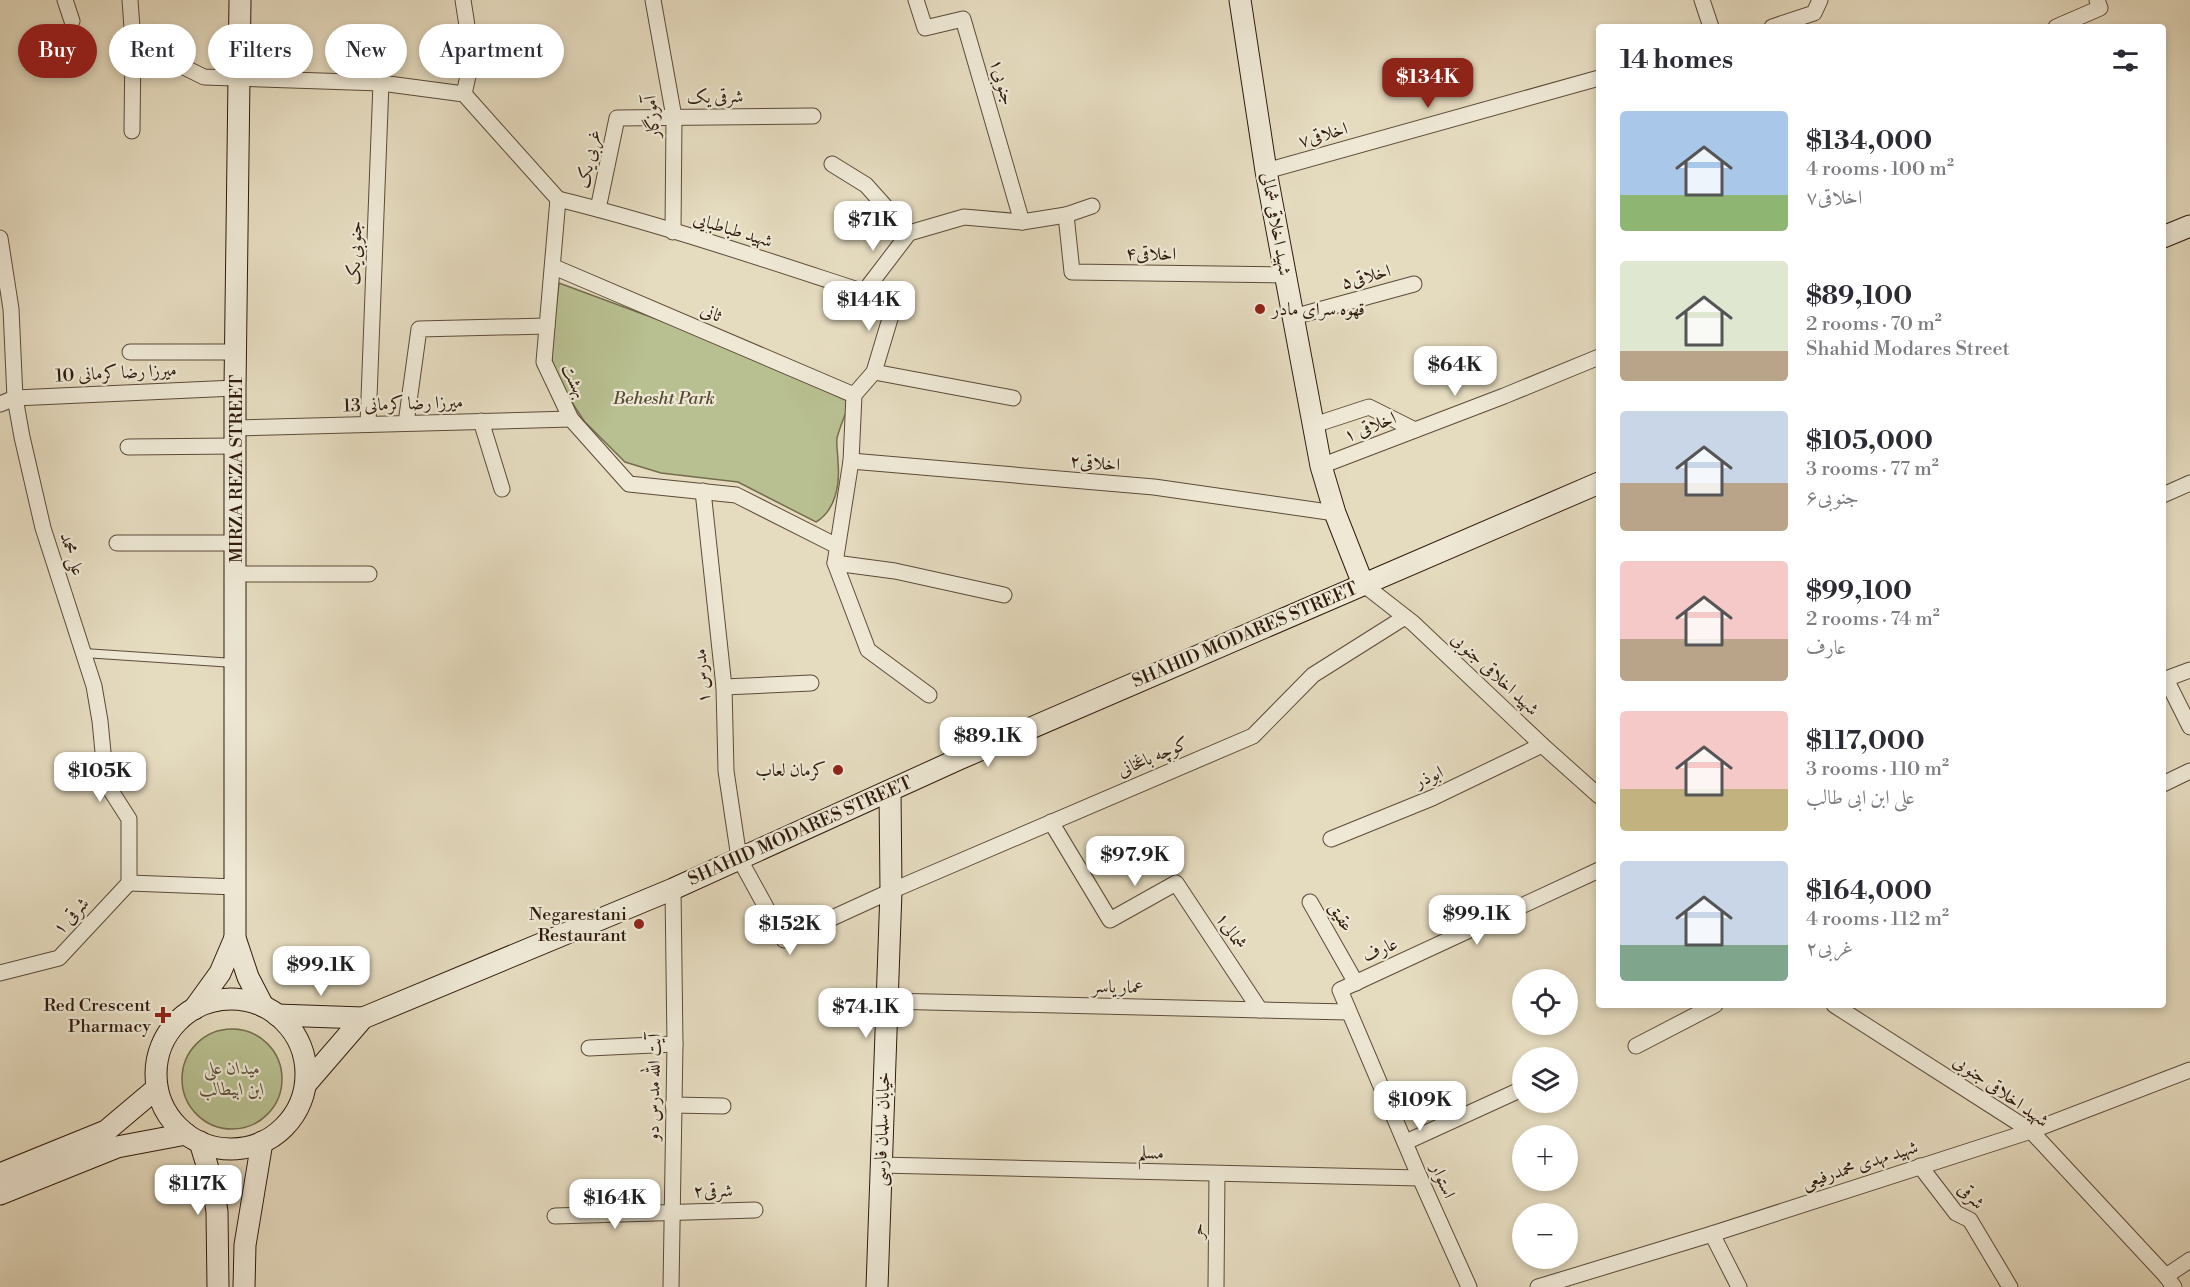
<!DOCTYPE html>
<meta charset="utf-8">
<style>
:root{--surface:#fff;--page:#f2f2f3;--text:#2b2b33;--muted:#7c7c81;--accent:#8f2418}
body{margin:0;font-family:"Libre Bodoni",Amiri,serif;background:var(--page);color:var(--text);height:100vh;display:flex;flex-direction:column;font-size:22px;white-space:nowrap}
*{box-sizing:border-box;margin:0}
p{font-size:20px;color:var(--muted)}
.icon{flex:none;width:33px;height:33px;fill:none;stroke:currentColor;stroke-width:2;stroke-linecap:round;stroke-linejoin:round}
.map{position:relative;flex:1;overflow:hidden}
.drawer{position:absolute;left:1596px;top:24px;width:570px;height:984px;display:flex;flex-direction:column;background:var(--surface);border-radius:6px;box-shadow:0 3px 9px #0003}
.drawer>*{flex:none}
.guide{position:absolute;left:18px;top:24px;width:570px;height:54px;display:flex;gap:12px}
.fabs{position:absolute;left:1512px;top:969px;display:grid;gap:12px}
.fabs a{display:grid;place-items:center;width:66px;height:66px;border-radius:50%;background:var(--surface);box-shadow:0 3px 9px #0003;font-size:30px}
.price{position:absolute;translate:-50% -51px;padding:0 14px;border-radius:12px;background:#fff;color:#222;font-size:20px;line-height:39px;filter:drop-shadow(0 2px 3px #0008)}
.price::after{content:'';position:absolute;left:50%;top:36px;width:18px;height:14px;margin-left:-9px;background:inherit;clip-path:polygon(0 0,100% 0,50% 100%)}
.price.active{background:var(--accent);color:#fff}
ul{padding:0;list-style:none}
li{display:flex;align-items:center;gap:18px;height:150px;padding:0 24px}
li span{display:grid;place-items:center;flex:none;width:168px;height:120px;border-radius:6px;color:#555}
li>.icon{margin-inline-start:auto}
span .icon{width:72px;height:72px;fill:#fffc;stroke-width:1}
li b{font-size:26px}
h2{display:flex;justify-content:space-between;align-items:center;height:72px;padding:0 24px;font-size:26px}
.pill{padding:0 21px;border-radius:27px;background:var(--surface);box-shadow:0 3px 9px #0003;font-size:21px;line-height:54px}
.pill.active{background:var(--accent);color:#fff}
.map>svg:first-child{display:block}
.green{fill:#b8bf90;stroke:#746d4e;stroke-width:1.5}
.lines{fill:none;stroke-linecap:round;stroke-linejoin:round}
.lane-casing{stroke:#5c4b39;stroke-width:10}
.street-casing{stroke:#5c4b39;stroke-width:17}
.secondary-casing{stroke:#2f1b0c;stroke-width:23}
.lane{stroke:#eee8d5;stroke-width:8}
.street{stroke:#eee8d5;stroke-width:15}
.secondary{stroke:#eee8d5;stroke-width:21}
.poi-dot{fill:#8f2418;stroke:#eee8d5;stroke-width:2}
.labels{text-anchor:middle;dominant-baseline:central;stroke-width:4.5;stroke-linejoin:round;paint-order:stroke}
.street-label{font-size:18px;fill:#2f1b0c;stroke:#eee8d5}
.poi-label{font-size:18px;fill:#2f1b0c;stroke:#eee8d5;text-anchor:end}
.park-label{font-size:18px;font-style:italic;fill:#584c34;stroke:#eee8d5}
</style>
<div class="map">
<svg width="2190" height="1287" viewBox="0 0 2190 1287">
<rect width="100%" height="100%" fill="#e5dbbf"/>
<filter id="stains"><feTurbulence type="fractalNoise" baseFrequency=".00333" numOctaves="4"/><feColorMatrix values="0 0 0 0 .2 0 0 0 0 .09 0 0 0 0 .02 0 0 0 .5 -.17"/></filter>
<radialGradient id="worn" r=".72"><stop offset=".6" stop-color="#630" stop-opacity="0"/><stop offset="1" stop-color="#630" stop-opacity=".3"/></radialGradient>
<g class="green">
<path d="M559,283L713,340L850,402C846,413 840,426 837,438C836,445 838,455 838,462C840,484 836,510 816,522L738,482L661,473L625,462L584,421L564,390L553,367L551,351Z"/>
<circle cx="232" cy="1079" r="50"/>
</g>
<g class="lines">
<defs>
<path id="lane" d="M84,653L234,663"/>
<g id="street">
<path d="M65,0L72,21"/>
<path d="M130,0L133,42L204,77L381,83L464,94L558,199"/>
<path d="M463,0L472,58L464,94"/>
<path d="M653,0L674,117L673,232"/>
<path d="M916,0L925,28L963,19L1022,222"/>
<path d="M1702,0L1711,27"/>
<path d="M1772,27L1814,13L1820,0"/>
<path d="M2056,27L2100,8L2097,0"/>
<path d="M132,131L133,42"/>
<path d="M832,164L866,185L909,233L964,217L1022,222L1066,215L1092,206"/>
<path d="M1266,171L1599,78"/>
<path d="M558,199C672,227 783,266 895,302L874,372L854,395L851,461L835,563L868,650L929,695"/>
<path d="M558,199L544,362L571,419L629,484L736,495L837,546"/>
<path d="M598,209L617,118L813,116"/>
<path d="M1066,215L1072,272L1286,275"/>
<path d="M0,238L11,309L15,398L22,437L43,528L94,686L100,721L106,783L129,819V883"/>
<path d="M554,267L854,395"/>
<path d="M864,292L909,233"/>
<path d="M1293,317L1414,284"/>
<path d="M130,352H235"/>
<path d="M874,372L1013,398"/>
<path d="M0,404L15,398L235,388"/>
<path d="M481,421L502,489"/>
<path d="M406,423L419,329L547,326"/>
<path d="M368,424L381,83"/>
<path d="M1314,425L1369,407L1415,430"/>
<path d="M235,428L571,419"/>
<path d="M128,447L235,446"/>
<path d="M851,461L1154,487L1335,513"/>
<path d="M1321,466L1504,396L1599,357"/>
<path d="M703,491L724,687L726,771L739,858L784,940L891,891L1253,736L1313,675L1405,617"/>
<path d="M2163,495L2190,483"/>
<path d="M117,543H236"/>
<path d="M835,563L895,571L1004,595"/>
<path d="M236,574H369"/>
<path d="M1363,584L1413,623L1542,745L1599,796"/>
<path d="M2166,679L2190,727"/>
<path d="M2163,680L2190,670"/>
<path d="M724,687L811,683"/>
<path d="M2163,784L2190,771"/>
<path d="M1051,822L1110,920L1176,883L1260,1010"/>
<path d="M1331,839L1432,798L1542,745"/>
<path d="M129,883L236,887"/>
<path d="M1310,902L1356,983"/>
<path d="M0,973L59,958L129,883"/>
<path d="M887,1001L1348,1012"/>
<path d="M1834,1005L2031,1131L2166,1276L2174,1287"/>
<path d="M1636,1046L1715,1005"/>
<path d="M589,1048L675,1044"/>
<path d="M673,1105L723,1106"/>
<path d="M1406,1142L1522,1089"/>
<path d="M880,1165L1420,1178"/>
<path d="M1920,1166L1956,1213L1970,1220L2010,1287"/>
<path d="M555,1216L755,1210"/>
<path d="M1712,1234L1739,1287"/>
<path d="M2166,1276L2190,1260"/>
<path d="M671,1287L675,1044L673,889"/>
<path d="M1216,1287L1217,1174"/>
<path d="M1469,1287L1420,1178L1340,990L1599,870"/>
<path d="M1538,1287L1712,1234L2031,1131L2190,1070"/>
</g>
<g id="secondary">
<path d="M240,0L235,388V938L248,977L263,1006"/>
<path d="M1240,0L1266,171L1321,466L1335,513L1363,584"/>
<path d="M2163,237L2190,226"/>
<circle cx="231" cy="1074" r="75"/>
<path d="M194,1009L220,973L235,938"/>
<path d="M277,1015L363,1018"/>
<path d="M306,1084L363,1018L673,889L959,759L1599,483"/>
<path d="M200,1142L213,1185L217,1212L218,1287"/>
<path d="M0,1174L106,1131L157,1088"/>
<path d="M0,1194L117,1147L186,1134"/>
<path d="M244,1287L245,1245L262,1142"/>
<path d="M877,1287L891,891L890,791"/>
</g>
</defs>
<use href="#lane" class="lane-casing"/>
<use href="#street" class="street-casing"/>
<use href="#secondary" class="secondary-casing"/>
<use href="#lane" class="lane"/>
<use href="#street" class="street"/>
<use href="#secondary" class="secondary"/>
</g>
<g class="poi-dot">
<circle cx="1260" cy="309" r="6"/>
<circle cx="838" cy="770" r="6"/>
<circle cx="639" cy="924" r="6"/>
<path d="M160 1006h6v6h6v6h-6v6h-6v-6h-6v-6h6z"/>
</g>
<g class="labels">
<g class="street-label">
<text transform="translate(1002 82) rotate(74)">جنوبی۱</text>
<text transform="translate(715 97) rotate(-1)">شرقی یک</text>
<text transform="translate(652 117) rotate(-95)">آموزگار</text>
<text transform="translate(1323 135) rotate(-16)">اخلاقی۷</text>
<text transform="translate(589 159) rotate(-78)">غربی یک</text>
<text transform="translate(1276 224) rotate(80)">شهید اخلاقی شمالی</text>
<text transform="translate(733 230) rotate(17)">شهید طباطبایی</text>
<text transform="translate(355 253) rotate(-88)">جنوبی یک</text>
<text transform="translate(1151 254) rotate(1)">اخلاقی۴</text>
<text transform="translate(1366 277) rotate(-15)">اخلاقی۵</text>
<text transform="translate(711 313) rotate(23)">ثانی</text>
<text transform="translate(116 373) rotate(-3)">میرزا رضا کرمانی 10</text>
<text transform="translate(574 381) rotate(64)">بهشت</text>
<text transform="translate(403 404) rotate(-2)">میرزا رضا کرمانی 13</text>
<text transform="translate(1370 427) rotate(-21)">اخلاقی ۱</text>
<text transform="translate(1095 463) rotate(5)">اخلاقی۲</text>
<text transform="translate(236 469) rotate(-90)">MIRZA REZA STREET</text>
<text transform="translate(72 554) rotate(72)">علی محمد</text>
<text transform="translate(1245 635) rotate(-23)">SHAHID MODARES STREET</text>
<text transform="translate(1495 674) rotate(43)">شهید اخلاقی جنوبی</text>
<text transform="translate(702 676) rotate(-94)">مدرس ۱</text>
<text transform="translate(1153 757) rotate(-23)">کوچه باغخانی</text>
<text transform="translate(1429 777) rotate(-24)">ابوذر</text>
<text transform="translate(800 831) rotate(-24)">SHAHID MODARES STREET</text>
<text transform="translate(71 916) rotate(-47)">شرقی ۱</text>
<text transform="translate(1341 917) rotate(60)">عقیق</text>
<text transform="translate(1231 931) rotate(57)">شمالی۱</text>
<text transform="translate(1380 950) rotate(-24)">عارف</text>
<text transform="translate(1118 987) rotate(1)">عمار یاسر</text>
<text transform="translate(654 1087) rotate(-89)">آیت الله مدرس دو</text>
<text transform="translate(2001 1091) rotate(35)">شهید اخلاقی جنوبی</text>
<text transform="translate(882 1129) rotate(-88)">خیابان سلمان فارسی</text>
<text transform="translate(1151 1153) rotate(2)">مسلم</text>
<text transform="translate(1860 1165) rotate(-18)">شهید مهدی محمدرفیعی</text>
<text transform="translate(1443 1181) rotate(67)">استوار</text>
<text transform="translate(713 1191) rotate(-1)">شرقی۲</text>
<text transform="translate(1971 1196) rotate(45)">شرقی</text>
<text transform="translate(1197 1231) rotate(-90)">حر</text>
</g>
<g class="poi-label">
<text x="1272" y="309" text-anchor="start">قهوه سرای مادر</text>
<text x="826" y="770">کرمان لعاب</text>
<text x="627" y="914">Negarestani<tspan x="627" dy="21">Restaurant</tspan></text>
<text x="151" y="1005">Red Crescent<tspan x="151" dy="21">Pharmacy</tspan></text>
</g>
<g class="park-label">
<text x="664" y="398">Behesht Park</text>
<text x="232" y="1068">میدان علی<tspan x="232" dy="21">ابن ابیطالب</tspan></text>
</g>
</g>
<rect width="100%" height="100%" filter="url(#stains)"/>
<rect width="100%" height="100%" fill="url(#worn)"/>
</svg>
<div class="fabs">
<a><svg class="icon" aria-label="locate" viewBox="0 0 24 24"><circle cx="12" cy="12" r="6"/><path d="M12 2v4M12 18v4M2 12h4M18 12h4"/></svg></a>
<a><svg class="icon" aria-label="layers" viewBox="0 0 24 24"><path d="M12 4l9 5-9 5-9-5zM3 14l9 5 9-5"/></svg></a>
<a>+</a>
<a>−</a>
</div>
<b class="price active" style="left:1428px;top:109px">$134K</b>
<b class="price" style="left:873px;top:252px">$71K</b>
<b class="price" style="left:869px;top:332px">$144K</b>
<b class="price" style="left:1455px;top:397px">$64K</b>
<b class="price" style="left:988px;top:768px">$89.1K</b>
<b class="price" style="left:100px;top:803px">$105K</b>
<b class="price" style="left:1135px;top:887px">$97.9K</b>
<b class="price" style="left:1477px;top:946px">$99.1K</b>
<b class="price" style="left:790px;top:956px">$152K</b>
<b class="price" style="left:321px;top:997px">$99.1K</b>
<b class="price" style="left:866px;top:1039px">$74.1K</b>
<b class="price" style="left:1420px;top:1132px">$109K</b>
<b class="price" style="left:198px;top:1216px">$117K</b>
<b class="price" style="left:615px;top:1230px">$164K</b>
<div class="guide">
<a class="pill active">Buy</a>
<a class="pill">Rent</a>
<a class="pill">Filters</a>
<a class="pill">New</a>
<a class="pill">Apartment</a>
</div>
<section class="drawer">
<h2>14 homes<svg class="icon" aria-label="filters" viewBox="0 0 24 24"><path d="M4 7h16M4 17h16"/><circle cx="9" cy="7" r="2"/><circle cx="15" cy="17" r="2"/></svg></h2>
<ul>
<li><span style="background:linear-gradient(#a9c7e8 70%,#8fb573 0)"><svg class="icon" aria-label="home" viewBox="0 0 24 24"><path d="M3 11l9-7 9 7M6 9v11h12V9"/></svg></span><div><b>$134,000</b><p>4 rooms · 100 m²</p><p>اخلاقی۷</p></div></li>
<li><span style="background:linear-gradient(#dfe7d0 75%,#b9a48a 0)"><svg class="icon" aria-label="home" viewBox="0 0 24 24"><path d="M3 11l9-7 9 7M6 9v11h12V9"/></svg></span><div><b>$89,100</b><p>2 rooms · 70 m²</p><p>Shahid Modares Street</p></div></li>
<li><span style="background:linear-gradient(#c9d6e8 60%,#b9a48a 0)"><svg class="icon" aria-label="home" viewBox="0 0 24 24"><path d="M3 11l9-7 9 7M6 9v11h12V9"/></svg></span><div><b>$105,000</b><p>3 rooms · 77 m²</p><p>جنوبی۶</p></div></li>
<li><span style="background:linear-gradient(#f6c9c9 65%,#b9a48a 0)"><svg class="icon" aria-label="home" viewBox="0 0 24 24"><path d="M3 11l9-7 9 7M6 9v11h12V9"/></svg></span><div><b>$99,100</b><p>2 rooms · 74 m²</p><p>عارف</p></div></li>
<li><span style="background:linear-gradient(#f6c9c9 65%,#c2b280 0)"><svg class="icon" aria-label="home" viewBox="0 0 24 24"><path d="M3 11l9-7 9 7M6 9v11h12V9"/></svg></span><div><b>$117,000</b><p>3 rooms · 110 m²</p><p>علی ابن ابی طالب</p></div></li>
<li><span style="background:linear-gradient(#c9d6e8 70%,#7fa58c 0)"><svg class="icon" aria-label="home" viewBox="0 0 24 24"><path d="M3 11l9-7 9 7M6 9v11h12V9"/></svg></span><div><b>$164,000</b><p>4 rooms · 112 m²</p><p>غربی۲</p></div></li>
</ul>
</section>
</div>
